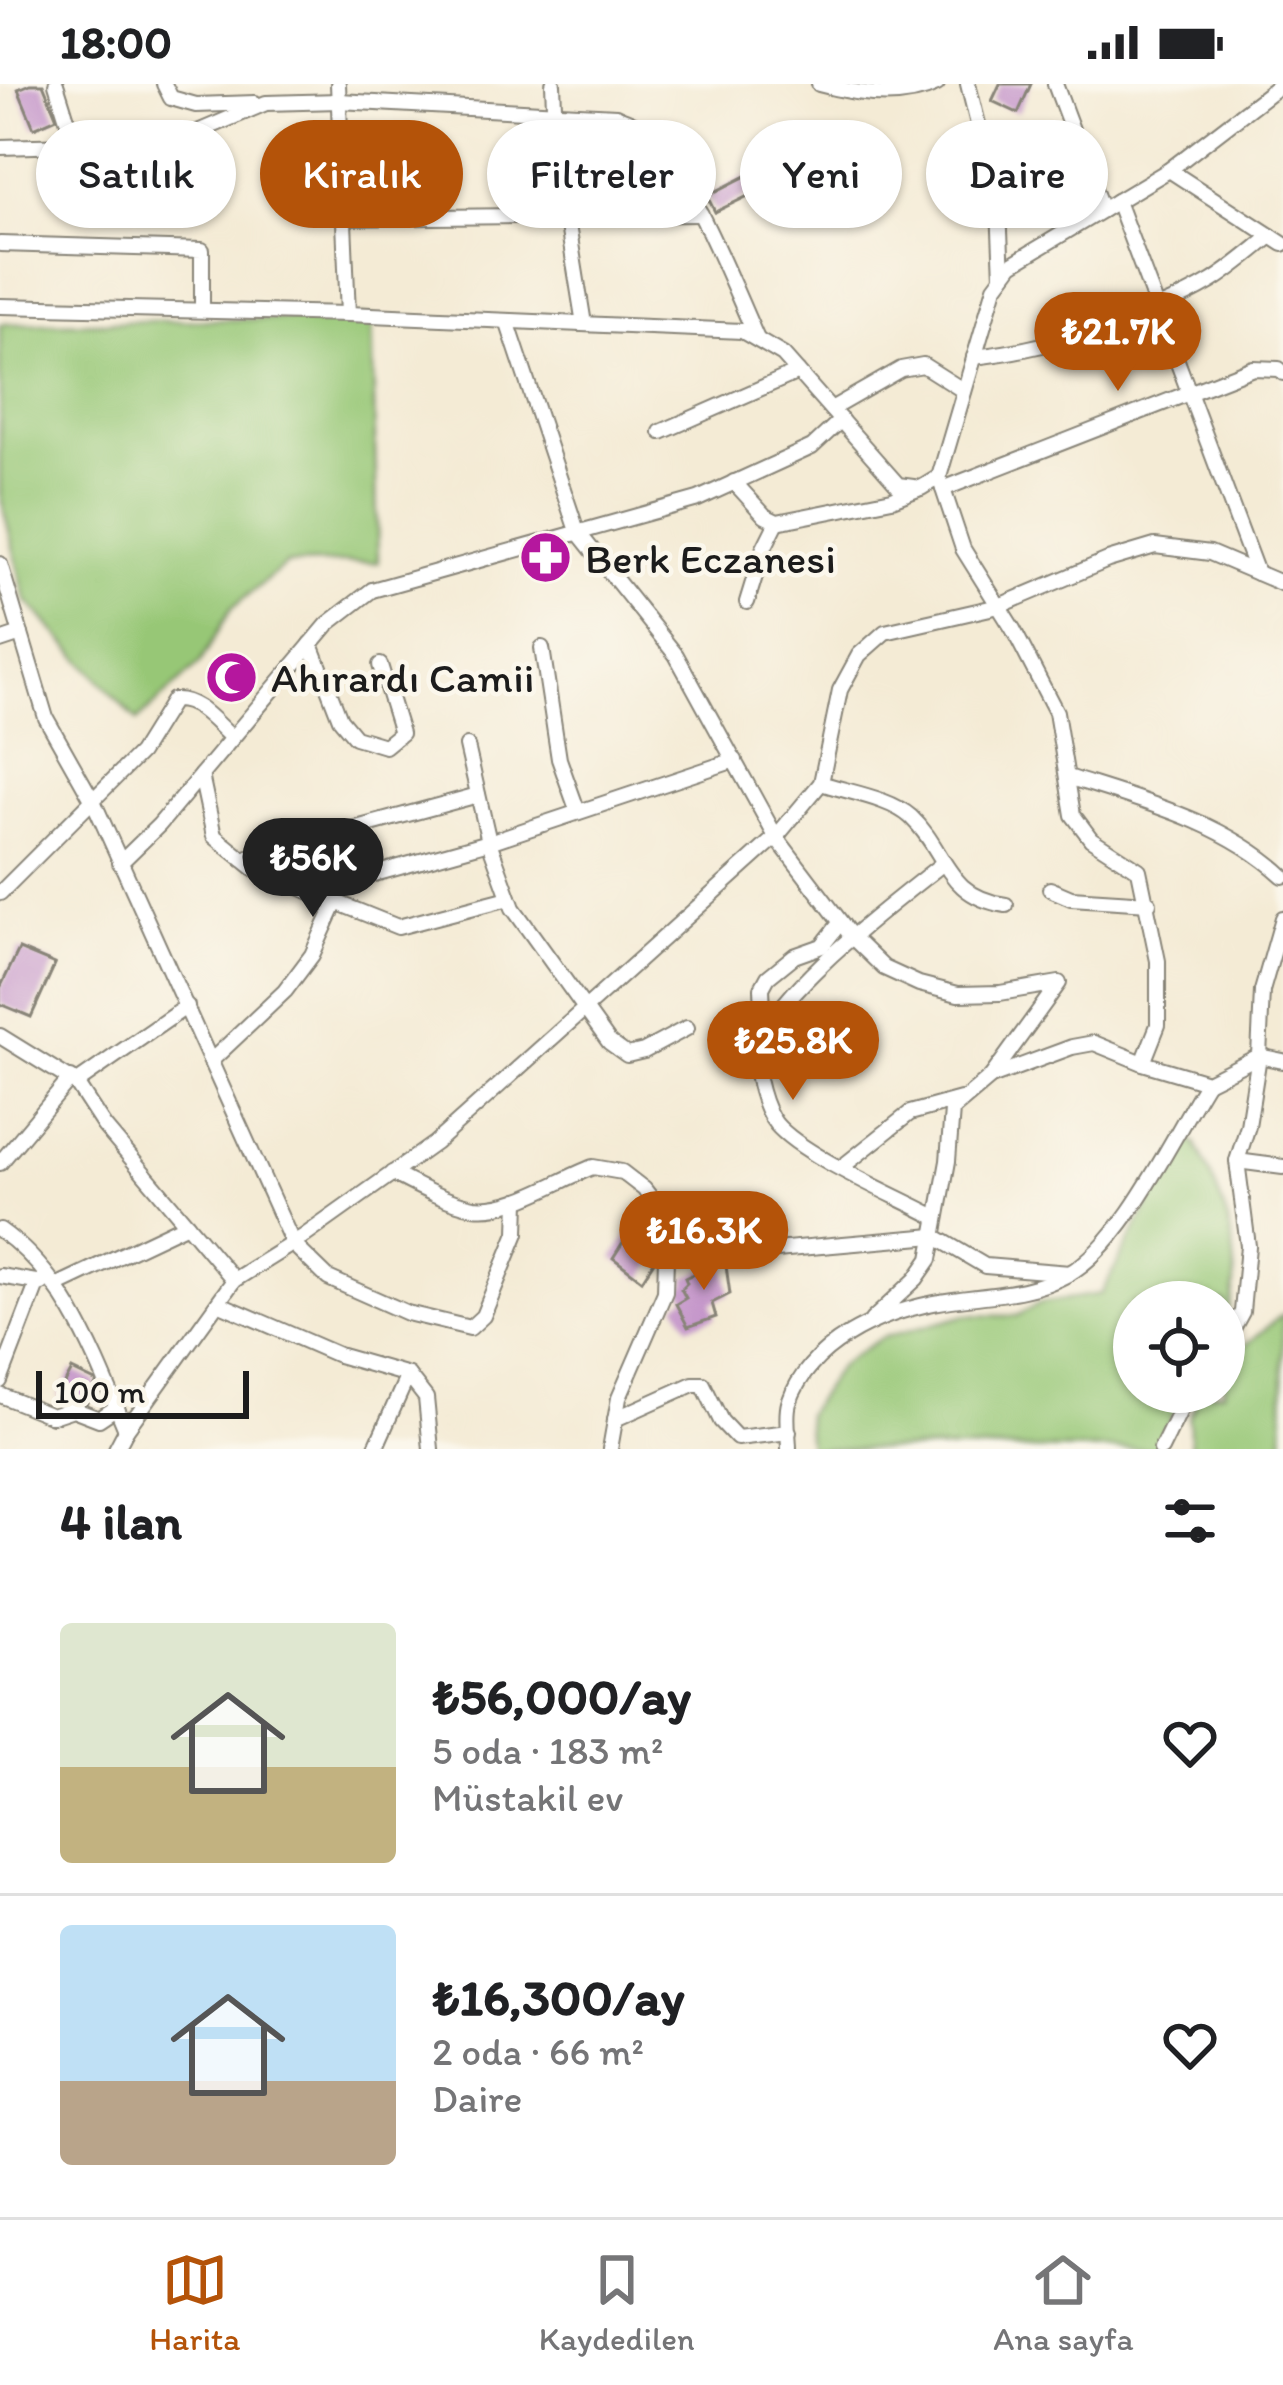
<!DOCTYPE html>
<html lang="tr">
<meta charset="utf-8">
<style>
:root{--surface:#fff;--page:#f2f2f2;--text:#202124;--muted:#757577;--line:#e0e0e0;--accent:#b45309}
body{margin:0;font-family:Itim,sans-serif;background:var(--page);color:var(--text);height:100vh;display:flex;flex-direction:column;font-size:45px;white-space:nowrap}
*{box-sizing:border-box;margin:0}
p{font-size:39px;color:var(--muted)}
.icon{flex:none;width:66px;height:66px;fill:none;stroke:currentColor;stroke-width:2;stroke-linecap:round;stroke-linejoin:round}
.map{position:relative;height:1365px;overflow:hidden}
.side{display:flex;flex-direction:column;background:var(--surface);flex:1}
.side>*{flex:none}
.hud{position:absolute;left:36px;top:36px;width:1212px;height:108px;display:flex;gap:24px}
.buttons{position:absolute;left:1113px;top:1197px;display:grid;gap:24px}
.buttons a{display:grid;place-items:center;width:132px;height:132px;border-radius:50%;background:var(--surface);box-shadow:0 3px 9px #0004;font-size:60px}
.scale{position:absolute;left:36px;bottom:30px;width:213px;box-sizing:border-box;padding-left:12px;border:6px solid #1c1c1c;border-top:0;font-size:33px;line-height:42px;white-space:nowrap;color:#1c1c1c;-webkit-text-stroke:9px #fbf7ec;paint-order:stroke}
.price{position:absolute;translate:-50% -102px;padding:0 27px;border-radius:42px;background:var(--accent);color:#fff;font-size:39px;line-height:78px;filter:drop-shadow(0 3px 6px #0008)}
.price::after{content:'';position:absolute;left:50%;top:72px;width:36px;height:27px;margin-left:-18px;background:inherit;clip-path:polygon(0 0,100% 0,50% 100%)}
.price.active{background:#222;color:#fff}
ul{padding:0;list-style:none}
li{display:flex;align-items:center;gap:36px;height:300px;padding:0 60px}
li+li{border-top:3px solid var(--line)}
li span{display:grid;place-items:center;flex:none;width:336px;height:240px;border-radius:12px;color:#555}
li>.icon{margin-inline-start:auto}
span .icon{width:144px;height:144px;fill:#fffc;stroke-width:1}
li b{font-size:51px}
h2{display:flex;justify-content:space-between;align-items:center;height:144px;padding:0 60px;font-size:51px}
.pill{padding:0 42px;border-radius:54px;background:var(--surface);box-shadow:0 3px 9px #0004;font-size:42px;line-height:108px}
.pill.active{background:var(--accent);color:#fff}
.status{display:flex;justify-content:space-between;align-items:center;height:84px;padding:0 60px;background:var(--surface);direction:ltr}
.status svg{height:33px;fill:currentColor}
.dock{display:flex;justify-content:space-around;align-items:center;height:168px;border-top:3px solid var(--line);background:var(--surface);font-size:33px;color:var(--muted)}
.dock a{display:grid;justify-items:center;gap:6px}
.dock .active{color:var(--accent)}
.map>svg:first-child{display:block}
.green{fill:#97c776;stroke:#5a7249;stroke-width:3}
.building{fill:#c393c9}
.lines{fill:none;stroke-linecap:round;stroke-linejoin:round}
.street-casing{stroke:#888478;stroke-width:18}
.street{stroke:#fff;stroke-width:14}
.labels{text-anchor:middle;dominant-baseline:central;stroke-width:9;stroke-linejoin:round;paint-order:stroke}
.poi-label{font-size:42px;fill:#1c1c1c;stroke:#fbf7ec;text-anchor:start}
</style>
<div class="status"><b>18:00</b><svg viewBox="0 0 49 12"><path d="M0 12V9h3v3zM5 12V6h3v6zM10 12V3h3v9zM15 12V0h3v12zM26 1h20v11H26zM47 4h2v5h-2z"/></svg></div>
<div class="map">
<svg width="1283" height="1365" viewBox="0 0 1283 1365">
<rect width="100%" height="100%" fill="#fbf7ec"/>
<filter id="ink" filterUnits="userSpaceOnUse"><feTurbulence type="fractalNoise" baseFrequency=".00833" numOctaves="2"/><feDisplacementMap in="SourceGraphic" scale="24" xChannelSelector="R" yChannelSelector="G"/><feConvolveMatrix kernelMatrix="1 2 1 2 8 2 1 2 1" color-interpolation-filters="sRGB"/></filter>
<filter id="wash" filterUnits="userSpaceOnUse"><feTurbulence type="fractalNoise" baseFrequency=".004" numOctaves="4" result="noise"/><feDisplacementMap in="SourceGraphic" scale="48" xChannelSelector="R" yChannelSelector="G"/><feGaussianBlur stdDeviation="2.7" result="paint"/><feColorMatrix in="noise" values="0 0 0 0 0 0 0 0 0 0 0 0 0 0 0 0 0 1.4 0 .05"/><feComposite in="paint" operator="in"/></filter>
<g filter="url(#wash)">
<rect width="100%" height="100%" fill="#f4ebd5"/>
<g class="green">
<path d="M372,233L378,478L286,480L231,525L200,579L137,637L26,516L0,410V240Z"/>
<path d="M1184,1056L1195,1059C1224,1115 1250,1178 1224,1240V1218H1134V1308H1184L1156,1365H809L806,1330L841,1280L881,1254L967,1231L1017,1232L1040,1219L1101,1210Z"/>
<path d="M1283,1230V1365H1191L1189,1334L1200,1308H1224V1279Z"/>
</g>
<g id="blocks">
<g class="building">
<path d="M30,0H43L57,34L34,44L18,5Z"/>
<path d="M1000,0H1031L1018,29L992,17Z"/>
<path d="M746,92L754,109L715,128L707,112Z"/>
<path d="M231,575L249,586L233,612L215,600Z"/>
<path d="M19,865L55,880L31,933L0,920V904Z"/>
<path d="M632,1144L662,1165L642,1196L613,1174Z"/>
<path d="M725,1175L730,1210L712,1219L716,1233L688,1243L676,1220L686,1214L681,1205L687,1199L685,1194Z"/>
<path d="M72,1286L97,1298L84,1325L58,1312Z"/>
</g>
</g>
</g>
<g filter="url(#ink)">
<use href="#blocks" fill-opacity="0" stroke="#888478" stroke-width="3"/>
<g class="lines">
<defs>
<g id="street">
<path d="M56,0L75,61"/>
<path d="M164,0L171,14L196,21L255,19"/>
<path d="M338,0L348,230"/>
<path d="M553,0L556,67L584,240"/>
<path d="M819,0C855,10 902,17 937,0"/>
<path d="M968,0L999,124L1002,193"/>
<path d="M1055,0L1102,126"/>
<path d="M0,63L174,58L266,19L339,17L616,32C624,36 634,39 641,44C687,81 732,200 757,255"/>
<path d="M1169,86L1283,160"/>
<path d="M1117,117L1257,489"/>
<path d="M344,134L701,130"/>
<path d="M0,160L202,166V226"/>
<path d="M0,222L348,230L742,247L783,271L898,401L921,404L939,393L995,203L1012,180L1169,86L1281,0"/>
<path d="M507,237L577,447L676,571L776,753L852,853L884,884L919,900L958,910L1000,909L1059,899L991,993"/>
<path d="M974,273C1047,265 1148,235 1212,197C1233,184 1252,167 1271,152"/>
<path d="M831,325L901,285L923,281L964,307"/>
<path d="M661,348L798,288"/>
<path d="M939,393L963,465L1013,545L1056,628L1073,731L1091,755L1139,786L1158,877V941L1143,979"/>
<path d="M734,398L765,432L777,438L892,415L918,405"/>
<path d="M943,405L1253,284L1279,285L1283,289"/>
<path d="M0,480L46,634L94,719L293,1160L328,1194L407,1229L470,1244L483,1232L517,1149L518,1116"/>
<path d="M747,518L763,466L777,438"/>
<path d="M0,557L21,550"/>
<path d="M311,560L340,635L355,653L385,662L401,649L380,581"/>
<path d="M542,564L559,675L578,728"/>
<path d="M467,662L489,758L513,824L609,958L627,971L644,967L687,944"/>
<path d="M201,691L214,752L256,786L398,843L509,814"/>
<path d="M1068,693C1143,717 1225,738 1283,792"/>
<path d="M821,699C847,708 890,714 911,733C947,767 945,813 1006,821"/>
<path d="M242,775L478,711"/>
<path d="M120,779L159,741L328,540L372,506L698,415L812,363L841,336"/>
<path d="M1050,805L1071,814L1149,819"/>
<path d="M310,808L489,758L735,676"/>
<path d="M0,809L140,669L173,616C197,614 215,639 232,654"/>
<path d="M764,949L762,904L768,893L794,872L822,862L840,839"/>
<path d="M0,952L76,999L104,1042L234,1196"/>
<path d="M212,976L285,907L312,871L336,818"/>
<path d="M76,999L187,922"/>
<path d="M1237,1077L1283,1083"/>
<path d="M0,1079L71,994"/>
<path d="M842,1083L910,1029L961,1015"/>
<path d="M392,1089C417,1102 446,1118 474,1123C512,1128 558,1096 593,1083L622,1088L644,1105L681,1152L719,1171L934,1152L985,1182L1070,1189"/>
<path d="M936,1133C895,1111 803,1072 776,1040C764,1025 754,990 757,970C766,913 896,817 942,780"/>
<path d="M0,1146C67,1193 95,1272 126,1346L116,1365"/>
<path d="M0,1192L42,1199"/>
<path d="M58,1201L187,1140"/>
<path d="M218,1219L338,1271L408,1291L426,1314L431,1365"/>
<path d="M872,1236L916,1195L930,1175L948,1077L952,1026L991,993L1072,963L1094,959L1143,979L1207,998L1259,972L1283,977"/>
<path d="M1224,1261L1242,1228L1248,1162L1237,1077L1248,1042L1259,972L1262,907L1283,834"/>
<path d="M0,1297L38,1198"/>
<path d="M0,1311L52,1332L73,1325L99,1335L117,1323"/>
<path d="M615,1335L693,1300H703L721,1337L737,1354L789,1348"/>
<path d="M126,1346L234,1196L303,1153L435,1059L776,753L821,699L840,606L859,571L885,548L999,522L1108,476L1155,462L1210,469L1283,500"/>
<path d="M375,1365L408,1291"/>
<path d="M610,1365L619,1314L665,1208L667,1138"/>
<path d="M789,1365C789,1351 785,1332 789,1319C809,1260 878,1230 934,1219C980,1210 1026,1213 1068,1190C1124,1159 1173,1052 1207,998"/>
<path d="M1161,1365L1189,1308"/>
</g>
</defs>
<use href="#street" class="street-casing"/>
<use href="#street" class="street"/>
</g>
</g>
<defs>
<symbol id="pharmacy-disc" viewBox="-11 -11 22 22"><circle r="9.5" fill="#b5179e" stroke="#fbf7ec"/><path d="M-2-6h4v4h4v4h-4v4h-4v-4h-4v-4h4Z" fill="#fff"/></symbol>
<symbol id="mosque-disc" viewBox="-11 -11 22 22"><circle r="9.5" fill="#b5179e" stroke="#fbf7ec"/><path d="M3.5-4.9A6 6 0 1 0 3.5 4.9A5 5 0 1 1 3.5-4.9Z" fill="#fff"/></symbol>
</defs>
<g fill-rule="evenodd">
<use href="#pharmacy-disc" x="516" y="444" width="59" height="59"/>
<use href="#mosque-disc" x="202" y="564" width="59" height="59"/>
</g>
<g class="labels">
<g class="poi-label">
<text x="585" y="474">Berk Eczanesi</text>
<text x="271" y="593">Ahırardı Camii</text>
</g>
</g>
</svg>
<div class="buttons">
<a><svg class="icon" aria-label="locate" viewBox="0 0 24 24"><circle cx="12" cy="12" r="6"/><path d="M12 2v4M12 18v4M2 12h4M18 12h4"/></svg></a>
</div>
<div class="scale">100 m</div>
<b class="price" style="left:1118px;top:310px">₺21.7K</b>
<b class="price active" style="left:313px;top:836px">₺56K</b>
<b class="price" style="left:793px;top:1019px">₺25.8K</b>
<b class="price" style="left:704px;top:1209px">₺16.3K</b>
<div class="hud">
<a class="pill">Satılık</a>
<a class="pill active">Kiralık</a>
<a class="pill">Filtreler</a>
<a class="pill">Yeni</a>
<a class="pill">Daire</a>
</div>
</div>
<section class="side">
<h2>4 ilan<svg class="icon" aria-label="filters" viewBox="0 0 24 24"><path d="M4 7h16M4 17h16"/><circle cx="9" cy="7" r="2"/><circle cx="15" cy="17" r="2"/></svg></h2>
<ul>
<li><span style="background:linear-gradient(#dfe7d0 60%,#c2b280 0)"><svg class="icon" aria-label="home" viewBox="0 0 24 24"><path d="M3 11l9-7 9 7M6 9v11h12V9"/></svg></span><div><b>₺56,000/ay</b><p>5 oda · 183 m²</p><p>Müstakil ev</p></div><svg class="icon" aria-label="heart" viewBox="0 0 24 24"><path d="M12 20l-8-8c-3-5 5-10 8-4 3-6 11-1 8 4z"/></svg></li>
<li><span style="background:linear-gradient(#bfe0f5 65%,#b9a48a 0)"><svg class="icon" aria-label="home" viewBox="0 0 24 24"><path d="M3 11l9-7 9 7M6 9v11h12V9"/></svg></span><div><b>₺16,300/ay</b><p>2 oda · 66 m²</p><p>Daire</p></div><svg class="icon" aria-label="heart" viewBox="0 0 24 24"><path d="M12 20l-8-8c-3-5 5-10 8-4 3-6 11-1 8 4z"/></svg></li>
</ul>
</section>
<nav class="dock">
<a class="active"><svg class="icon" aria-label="map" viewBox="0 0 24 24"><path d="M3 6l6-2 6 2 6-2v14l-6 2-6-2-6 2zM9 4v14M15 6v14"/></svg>Harita</a>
<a><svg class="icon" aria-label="saved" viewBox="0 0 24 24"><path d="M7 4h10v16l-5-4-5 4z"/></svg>Kaydedilen</a>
<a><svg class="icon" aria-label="home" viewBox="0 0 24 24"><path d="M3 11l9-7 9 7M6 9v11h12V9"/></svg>Ana sayfa</a>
</nav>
